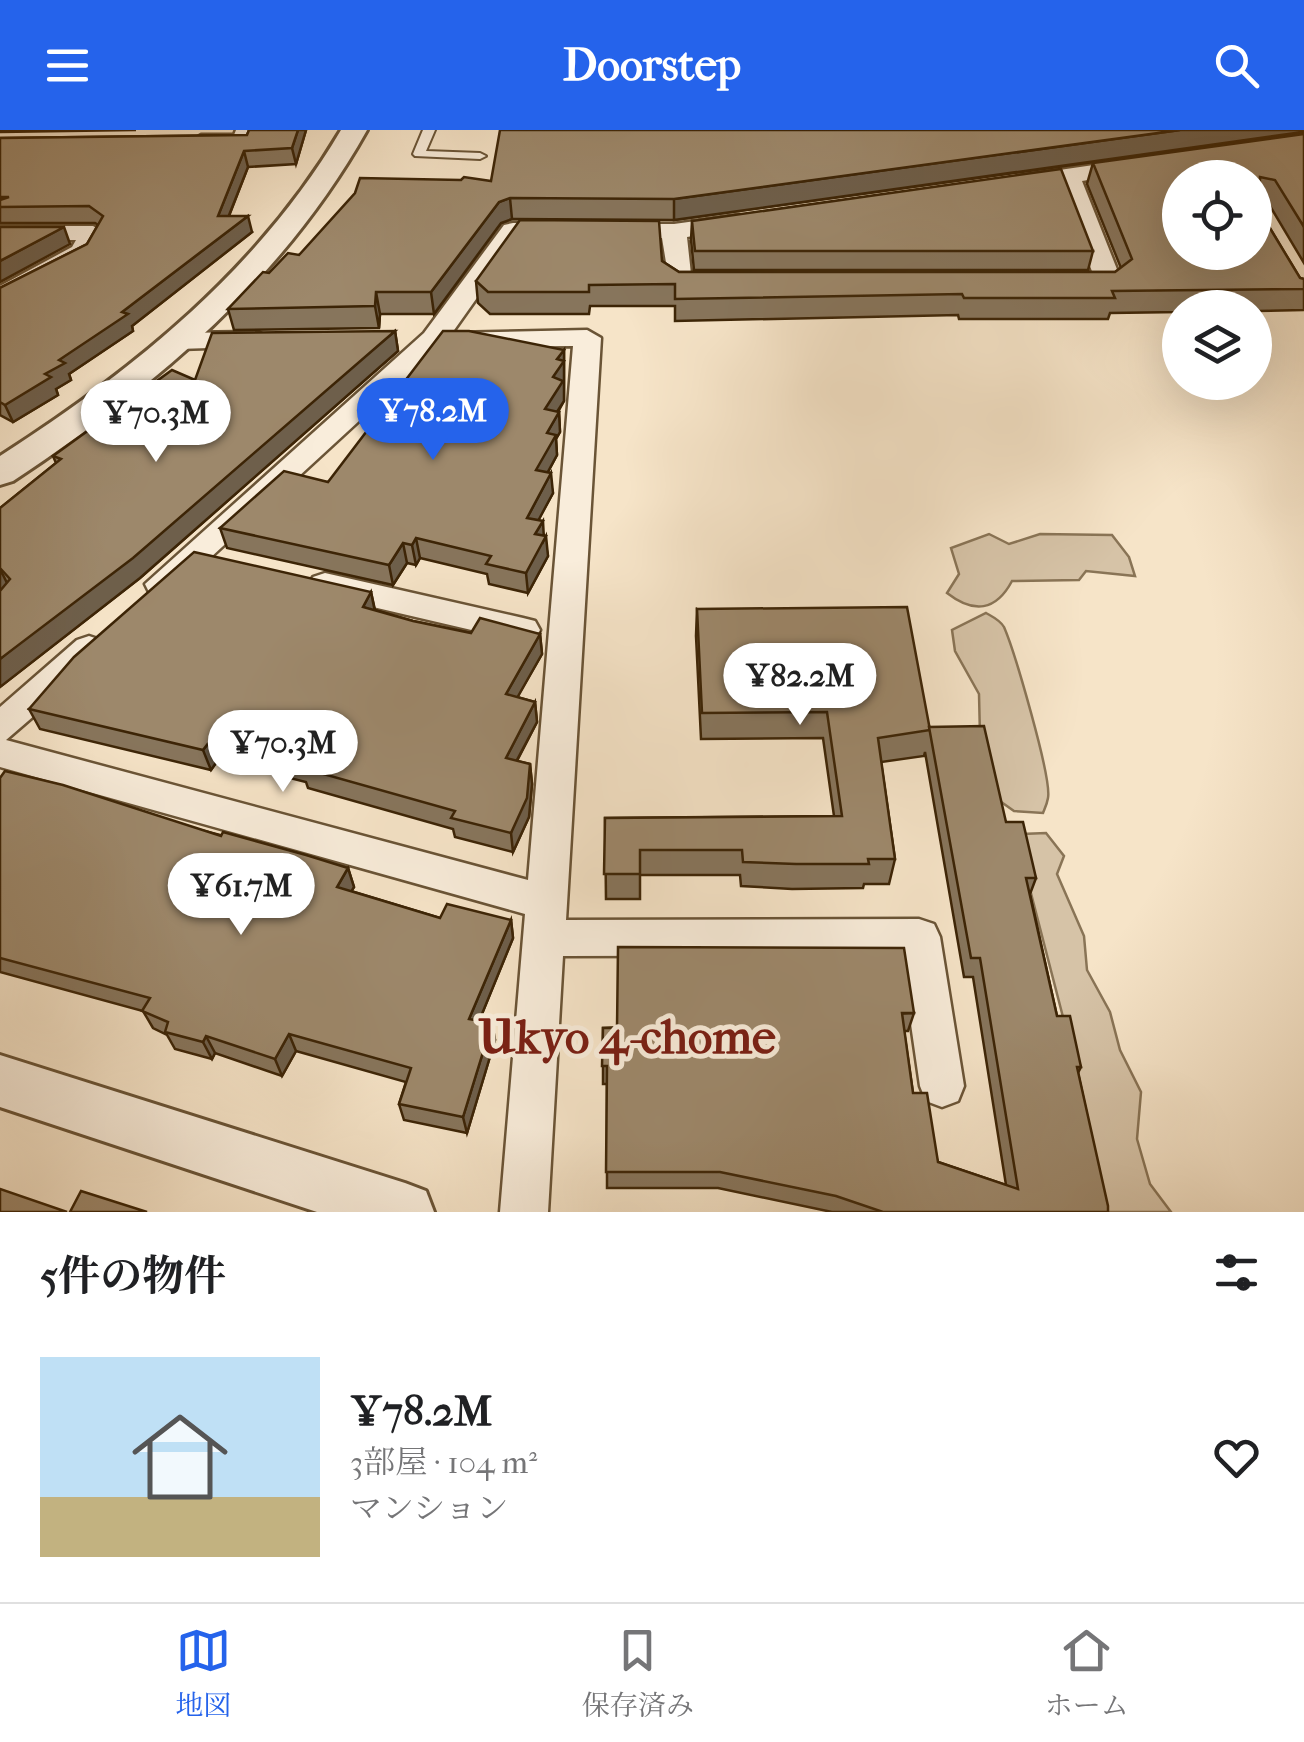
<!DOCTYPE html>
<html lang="ja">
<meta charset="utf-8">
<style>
:root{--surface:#fff;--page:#f6f6f6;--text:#202124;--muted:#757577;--line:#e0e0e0;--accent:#2563eb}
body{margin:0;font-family:"IM FELL French Canon","Noto Serif JP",serif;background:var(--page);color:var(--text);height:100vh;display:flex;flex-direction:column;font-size:38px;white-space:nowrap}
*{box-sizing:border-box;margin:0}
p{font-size:32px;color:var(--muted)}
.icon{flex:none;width:55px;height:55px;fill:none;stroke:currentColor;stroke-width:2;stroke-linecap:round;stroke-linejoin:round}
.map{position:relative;height:1082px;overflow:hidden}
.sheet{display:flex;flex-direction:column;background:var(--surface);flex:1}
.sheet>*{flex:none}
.tools{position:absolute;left:1162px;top:30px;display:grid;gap:20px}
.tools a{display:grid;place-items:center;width:110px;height:110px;border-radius:50%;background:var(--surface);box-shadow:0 10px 40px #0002;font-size:50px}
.price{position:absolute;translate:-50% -85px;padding:0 22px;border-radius:35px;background:#fff;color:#222;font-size:32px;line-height:65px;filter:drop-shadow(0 2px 5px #0008)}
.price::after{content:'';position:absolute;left:50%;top:60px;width:30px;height:22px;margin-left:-15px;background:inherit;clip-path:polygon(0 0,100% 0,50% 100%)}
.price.selected{background:var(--accent);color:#fff}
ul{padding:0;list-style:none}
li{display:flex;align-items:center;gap:30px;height:250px;padding:0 40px}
li span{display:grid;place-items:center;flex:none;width:280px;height:200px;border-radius:0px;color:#555}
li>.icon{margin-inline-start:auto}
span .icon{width:120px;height:120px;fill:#fffc;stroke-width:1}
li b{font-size:42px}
h2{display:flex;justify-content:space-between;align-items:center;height:120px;padding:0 40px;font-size:42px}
header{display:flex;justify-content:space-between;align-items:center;height:130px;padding:0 40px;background:var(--accent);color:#fff;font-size:45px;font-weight:700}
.tab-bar{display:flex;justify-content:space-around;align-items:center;height:140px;border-top:2px solid var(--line);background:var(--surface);font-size:28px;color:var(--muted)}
.tab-bar a{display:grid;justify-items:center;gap:5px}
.tab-bar .selected{color:var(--accent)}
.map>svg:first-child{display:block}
.green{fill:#d6c3a7;stroke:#897456;stroke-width:2.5}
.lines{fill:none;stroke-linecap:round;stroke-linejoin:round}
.service-casing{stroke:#6a5436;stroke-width:4}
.minor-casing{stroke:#6a5436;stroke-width:5}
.tertiary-casing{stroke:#6a5436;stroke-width:6}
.service{fill:#f9eddb;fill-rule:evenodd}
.minor{fill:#f9eddb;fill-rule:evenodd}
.tertiary{fill:#f9eddb;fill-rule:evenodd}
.wall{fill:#87755c;stroke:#3c2406;stroke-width:2.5}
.shaded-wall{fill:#6e5f4b;stroke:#3c2406;stroke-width:2.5}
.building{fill:#9d886b;stroke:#3c2406;stroke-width:2.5;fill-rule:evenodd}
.labels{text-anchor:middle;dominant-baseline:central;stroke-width:10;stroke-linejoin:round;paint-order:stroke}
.near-neighbourhood-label{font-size:48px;font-weight:bold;fill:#7a1f14;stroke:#f9eddb}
</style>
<header><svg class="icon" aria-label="menu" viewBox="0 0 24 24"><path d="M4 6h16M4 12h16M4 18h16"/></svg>Doorstep<svg class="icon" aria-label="search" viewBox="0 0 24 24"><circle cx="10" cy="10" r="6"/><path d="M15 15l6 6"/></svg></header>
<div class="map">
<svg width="1304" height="1082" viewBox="0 0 1304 1082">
<rect width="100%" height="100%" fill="#f6e4c8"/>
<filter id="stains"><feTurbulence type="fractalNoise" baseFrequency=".002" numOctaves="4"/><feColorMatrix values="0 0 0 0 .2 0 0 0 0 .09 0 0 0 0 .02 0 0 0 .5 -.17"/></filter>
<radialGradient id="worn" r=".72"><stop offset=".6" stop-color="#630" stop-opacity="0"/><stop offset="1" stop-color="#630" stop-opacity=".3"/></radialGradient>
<g class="green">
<path d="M989,404L1009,414L1040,404L1112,405L1129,427L1135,446L1086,441L1079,450L1012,451C996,481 974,484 947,463L959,444L951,418Z"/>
<path d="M986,483C993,487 1000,490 1004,497C1014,520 1052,648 1048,668C1047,674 1045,678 1043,683L1014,681L997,669L980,606L979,564L955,521L952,500Z"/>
<path d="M1046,703L1064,726L1057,744L1084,806L1087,840L1110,882L1120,920L1141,962L1137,1009L1150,1054L1171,1082H1106L1078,945L1026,744L1022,704Z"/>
</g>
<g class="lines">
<defs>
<path id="service" d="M423,0H435L426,21L480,23L486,26L480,29L415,26L413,24Z"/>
<g id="minor">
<path d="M236,0H258L251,17L201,19L190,12L201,5H234Z"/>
<path d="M1135,29L1143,31L1147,36L1143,41L1082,51L1122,152L1109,160L1064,157L1060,152L1064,147L1093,144L1059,54L1018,60L1006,53L1018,46Z"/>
<path d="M739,85L748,87L751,92L748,97L687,107L691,144H716L729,152L716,160L670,157L662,108H611L599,101L611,94H674Z"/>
<path d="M513,93H559L571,100L559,107H520L452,203L587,200L601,208L566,790L919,789L934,794L940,807L964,956L958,971L942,977L926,971L920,956L901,825L563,826L548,1082H500L525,784L0,637V577L77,510L89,506L101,510L106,519L101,528L6,610L528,750L573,216L460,217L447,210L173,462L161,466L149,462L145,454L424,203L504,95Z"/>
<path d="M0,96H93L105,103L91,127L0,174V156L72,117L76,110H0Z"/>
<path d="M258,202L272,210L268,216L178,219L164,211L178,203Z"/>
<path d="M325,443L523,488L535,491L540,500L535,509L523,512L313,463L309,455L313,447Z"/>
</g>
<g id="tertiary">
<path d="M341,0H367C283,150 155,257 13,351L0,355V326C134,240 259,139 341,0Z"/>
<path d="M0,925L405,1053L426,1061L434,1082H317L0,977Z"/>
</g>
</defs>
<use href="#service" class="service-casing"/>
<use href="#minor" class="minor-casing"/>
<use href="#tertiary" class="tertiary-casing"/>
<use href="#service" class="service"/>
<use href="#minor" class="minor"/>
<use href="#tertiary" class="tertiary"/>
</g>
<g class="wall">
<path d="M0,0H136L0,2Z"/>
<path d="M249,0H306L296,34L248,37L229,86L252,102L132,196L133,201L69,244L71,250L56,259L58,265L13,292L0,285V158L87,114L98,95L95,93H0V8L247,5Z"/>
<path d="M1304,0V3L674,90L512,89L501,93L434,184H380L379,198L234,200L228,179L269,143L299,125L491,51Z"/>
<path d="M1304,4V133L1267,71L1260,70L1259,80L1300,148L1304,149V180L1255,181V178H1180V182L1110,183L1108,189H959L958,185L675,191V176H590L589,184H490L478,173L476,151L662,131L679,142H1115L1121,138L1087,54L1093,33Z"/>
<path d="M692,91L1093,121L1088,140H694L691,110Z"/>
<path d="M395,201L398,221L140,448L0,557V378L56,333L53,326L195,250Z"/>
<path d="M564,220V271L558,282H559L560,302L556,309L557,325L548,342L553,363L538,390L544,406L548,426L528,463L489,454L487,444L420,428L416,435L407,433L393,455L227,418L220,398L328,352Z"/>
<path d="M371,462L375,480L413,491L471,503L540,504L542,524L517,567L535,572L537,592L517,631L530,634L532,654L529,687L513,722L455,707L453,699L308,658L306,652L218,630L211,640L40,599L29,579Z"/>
<path d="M697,479L930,597L1006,692L1036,748L1030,764L1057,886L1081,937L1078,943L1108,1082H832L718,1058H607V954H603V898L914,883L908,901H904L913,963L938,1032L1006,1055L973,847H964L925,622L924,626L881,632L895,729L889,754H864L863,758L792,759L741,756L740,745H640V769H606L605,688L834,686L823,608L701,609L696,506Z"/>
<path d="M0,648L348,738L354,757L351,761L440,788L511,790L513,808L479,891L492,893L495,910L467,1003L404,990L399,974L406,952L296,921L282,946L215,923L212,929L175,919L167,905L153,898L143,881L0,842Z"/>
</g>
<g class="shaded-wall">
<path d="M298,0H306L296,34L292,18Z"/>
<path d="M1180,0H1304L1303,2L674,90V69Z"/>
<path d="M244,21L248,37L222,103L218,86Z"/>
<path d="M510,68L512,89L501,93L434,184L431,162L499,72Z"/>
<path d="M248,86L252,102L132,196L133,201L69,244L71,250L56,259L58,265L13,292L5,275L59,230Z"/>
<path d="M64,97L70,114L0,152V131Z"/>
<path d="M376,162L380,184L379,198L375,176Z"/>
<path d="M395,201L398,221L140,448L0,557V529Z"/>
<path d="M564,220V271L546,299L545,279L557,229Z"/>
<path d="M559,282L560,302L556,309L557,325L538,360L536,340L547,303Z"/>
<path d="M551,343L553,363L529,408L527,388Z"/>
<path d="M543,391L544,410L546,406L548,426L528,463L526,443L535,404Z"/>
<path d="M416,408L420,428L416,435L412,415Z"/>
<path d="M403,413L407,433L393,455L389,435Z"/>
<path d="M0,439L9,457L0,464Z"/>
<path d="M371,462L375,482L363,477Z"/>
<path d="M540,504L542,524L508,584L506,564Z"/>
<path d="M535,572L537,592L508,647L506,628Z"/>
<path d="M210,611L218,630L211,640L203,620Z"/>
<path d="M530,634L532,654L529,687L513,722L511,703Z"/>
<path d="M348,738L354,757L343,776L337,757Z"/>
<path d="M511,790L513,808L473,906L469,889Z"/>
<path d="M492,893L495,910L467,1003L463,987Z"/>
<path d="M289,904L296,921L282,946L275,929Z"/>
<path d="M206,906L215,923L212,929L203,912Z"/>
</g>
<g class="building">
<path d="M249,0H298L292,18L244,21L218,86H248L122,182L128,184L59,230L65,233L45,244L51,247L5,275L0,272V158L87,114L103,86L89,76L0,77V70L9,67H0V8L247,5Z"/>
<path d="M500,0H1180L674,69L510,68L499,72L431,162H376L375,176L228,179L263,142L269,143L288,123L299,125L355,63L360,48L461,50L464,47L491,51Z"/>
<path d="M1304,4V97L1275,50L1260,47L1259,80L1300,148L1304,149V159L1112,161L1115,168H964L962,164L675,169V154L589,155V162H488L476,151L520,90L659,91L662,131L679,142H1115L1132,129L1093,33ZM1180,48H1255V122H1180Z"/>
<path d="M1061,39L1093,121H695L692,91Z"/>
<path d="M0,97H64L0,131Z"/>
<path d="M395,201L133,428L0,529V461L10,449L0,438V378L61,329L53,326L172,240L195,250L212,203Z"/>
<path d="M443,201H469L564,220L557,229L564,231L553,247L563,251L545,279L559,282L547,303L556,305L536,340L551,343L527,388L543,391L535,404L546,406L526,443L486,434L491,426L416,408L412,415L403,413L389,435L220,398L284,341L328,352Z"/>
<path d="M194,422L371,462L363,477L413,491L471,503L480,488L540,504L506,564L535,572L506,628L530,634L527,668L511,703L451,688L455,681L302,638L304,634L210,611L203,620L29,579L74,527Z"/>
<path d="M907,477L930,600L878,608L895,729H868L869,734H796L743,732L742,720H640V744H604L605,688L842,686L827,582L702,583L697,479Z"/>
<path d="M984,596L1006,692H1023L1036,748H1026L1057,886H1070L1081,937H1077L1108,1076V1082H883L836,1066L720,1042H606L607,936H602L603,898H617L618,817L904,818L914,883H902L913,963H927L938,1032L1018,1059L980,828H971L929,597Z"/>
<path d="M5,641L63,655L221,706L223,702L306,725L348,738L337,757L440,788L447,774L511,790L469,889L492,893L463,987L399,974L411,938L289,904L275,929L206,906L203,912L165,902L168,892L142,881L150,868L0,828V648Z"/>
<path d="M0,1059L67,1082H0Z"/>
<path d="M81,1061L147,1082H70Z"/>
</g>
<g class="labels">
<g class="near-neighbourhood-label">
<text x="627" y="907">Ukyo 4-chome</text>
</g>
</g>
<rect width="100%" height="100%" filter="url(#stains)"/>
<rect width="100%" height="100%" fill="url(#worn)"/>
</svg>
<div class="tools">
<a><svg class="icon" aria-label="locate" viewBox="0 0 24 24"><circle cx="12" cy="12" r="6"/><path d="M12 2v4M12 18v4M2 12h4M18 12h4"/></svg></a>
<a><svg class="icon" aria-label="layers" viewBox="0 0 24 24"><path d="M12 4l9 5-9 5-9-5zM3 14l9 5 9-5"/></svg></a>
</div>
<b class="price selected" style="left:433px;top:333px">¥78.2M</b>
<b class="price" style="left:156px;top:335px">¥70.3M</b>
<b class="price" style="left:800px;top:598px">¥82.2M</b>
<b class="price" style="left:283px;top:665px">¥70.3M</b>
<b class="price" style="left:241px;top:808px">¥61.7M</b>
</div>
<section class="sheet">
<h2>5件の物件<svg class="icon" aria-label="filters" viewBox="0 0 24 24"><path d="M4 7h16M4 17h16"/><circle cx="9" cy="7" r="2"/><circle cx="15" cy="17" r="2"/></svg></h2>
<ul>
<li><span style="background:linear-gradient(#bfe0f5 70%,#c2b280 0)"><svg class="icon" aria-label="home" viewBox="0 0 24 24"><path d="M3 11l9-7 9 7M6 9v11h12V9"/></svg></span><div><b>¥78.2M</b><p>3部屋 · 104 m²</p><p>マンション</p></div><svg class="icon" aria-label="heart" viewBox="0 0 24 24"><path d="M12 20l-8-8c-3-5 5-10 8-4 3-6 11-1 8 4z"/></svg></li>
</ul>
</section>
<nav class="tab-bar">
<a class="selected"><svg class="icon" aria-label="map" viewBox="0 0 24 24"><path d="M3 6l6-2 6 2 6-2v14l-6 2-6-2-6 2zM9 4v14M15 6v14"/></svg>地図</a>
<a><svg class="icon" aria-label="saved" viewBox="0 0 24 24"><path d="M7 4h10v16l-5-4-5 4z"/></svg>保存済み</a>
<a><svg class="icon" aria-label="home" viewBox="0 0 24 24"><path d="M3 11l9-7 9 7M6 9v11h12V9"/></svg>ホーム</a>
</nav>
